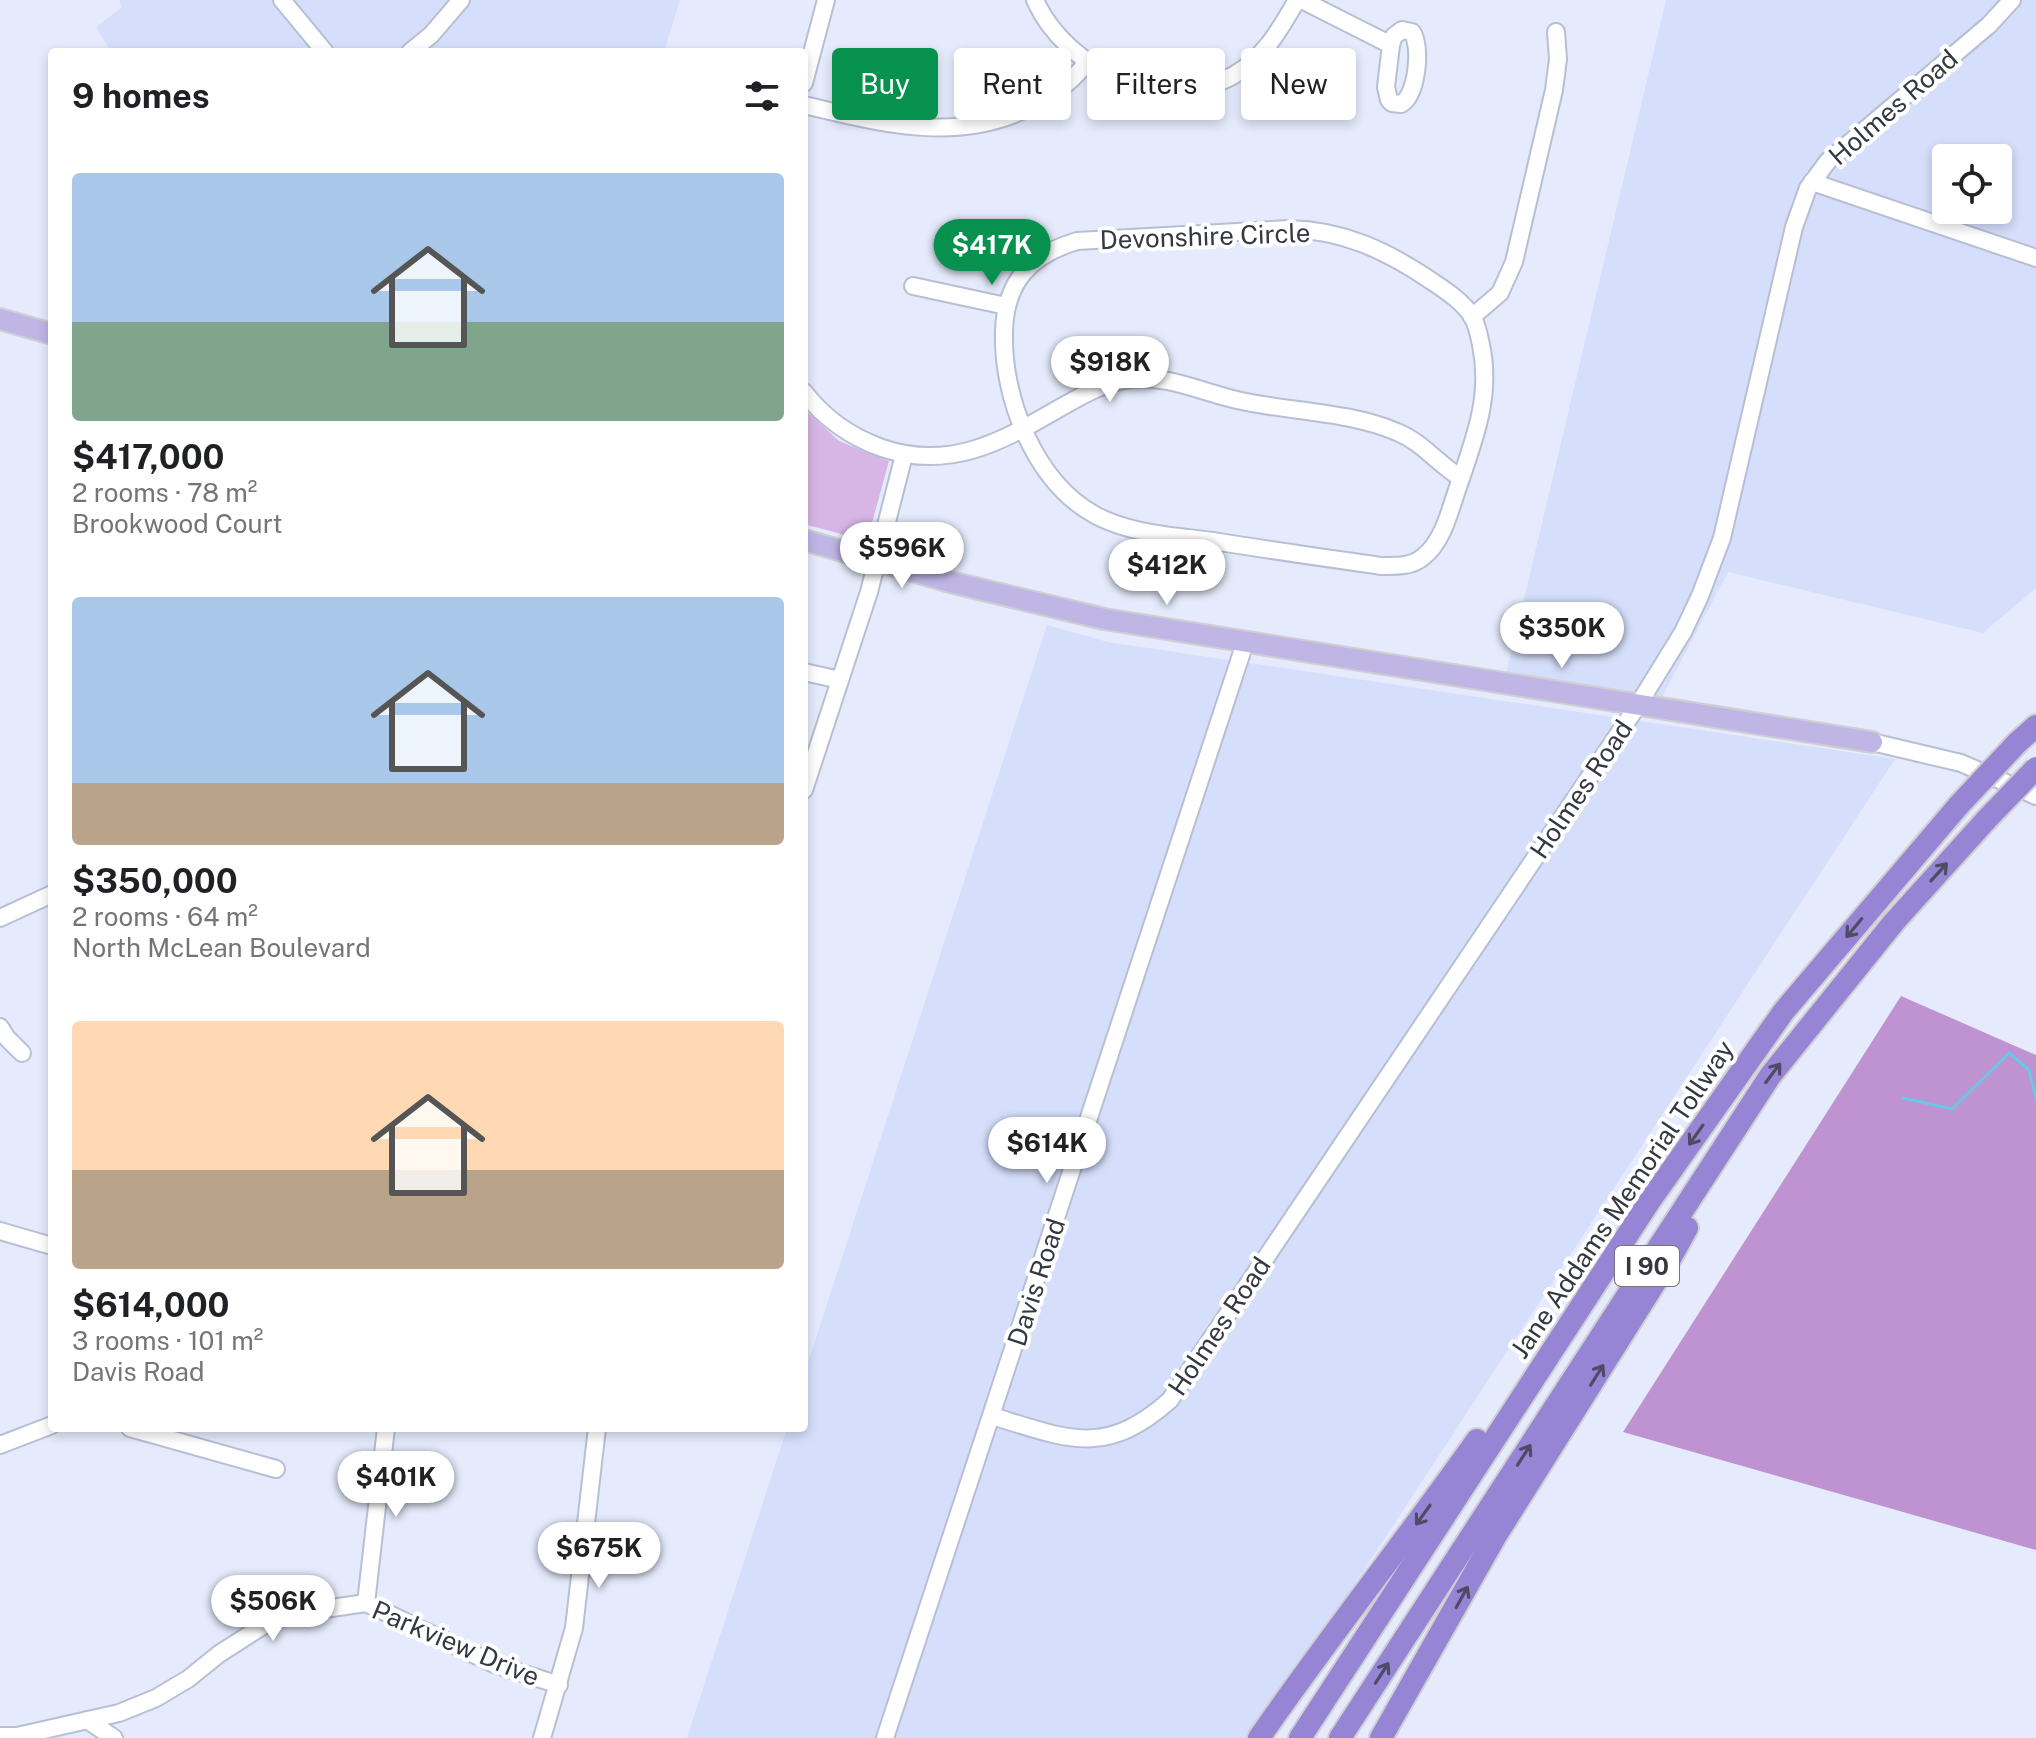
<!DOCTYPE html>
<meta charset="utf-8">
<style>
:root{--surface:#fff;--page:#f6f6f6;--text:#202124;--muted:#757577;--accent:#07914f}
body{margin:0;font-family:"Public Sans",sans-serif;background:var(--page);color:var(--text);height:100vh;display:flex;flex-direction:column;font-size:30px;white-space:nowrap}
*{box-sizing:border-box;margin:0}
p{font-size:26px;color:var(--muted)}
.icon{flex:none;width:44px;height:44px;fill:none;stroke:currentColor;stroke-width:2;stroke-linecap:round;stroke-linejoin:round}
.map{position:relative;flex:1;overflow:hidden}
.panel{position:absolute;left:48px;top:48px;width:760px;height:1384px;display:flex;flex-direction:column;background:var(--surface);border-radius:8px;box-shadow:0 4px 12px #0003}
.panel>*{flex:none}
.banner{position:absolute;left:832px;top:48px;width:760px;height:72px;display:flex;gap:16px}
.buttons{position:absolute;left:1932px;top:144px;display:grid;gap:16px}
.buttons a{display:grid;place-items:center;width:80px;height:80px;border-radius:8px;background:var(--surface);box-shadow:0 4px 12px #0003;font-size:40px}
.price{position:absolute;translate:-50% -68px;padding:0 18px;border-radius:28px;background:#fff;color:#222;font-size:26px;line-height:52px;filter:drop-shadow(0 2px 4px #0008)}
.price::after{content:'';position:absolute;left:50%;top:48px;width:24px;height:18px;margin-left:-12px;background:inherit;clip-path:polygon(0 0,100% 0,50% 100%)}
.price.active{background:var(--accent);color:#fff}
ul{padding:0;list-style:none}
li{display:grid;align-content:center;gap:16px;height:424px;padding:0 24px}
li span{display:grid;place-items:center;height:248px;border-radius:8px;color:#555}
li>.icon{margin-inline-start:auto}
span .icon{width:144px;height:144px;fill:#fffc;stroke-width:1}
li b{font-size:34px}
h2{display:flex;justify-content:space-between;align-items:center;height:96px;padding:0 24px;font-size:34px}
.pill{padding:0 28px;border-radius:8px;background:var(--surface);box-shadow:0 4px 12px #0003;font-size:28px;line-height:72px}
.pill.active{background:var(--accent);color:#fff}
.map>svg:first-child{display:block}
.built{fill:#d5dffb;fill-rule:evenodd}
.green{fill:#d7b6e5}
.forest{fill:#bf93d1}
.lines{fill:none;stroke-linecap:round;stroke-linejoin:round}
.stream{stroke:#6ac7e7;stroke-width:3}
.minor-casing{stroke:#b8bfd3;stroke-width:20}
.major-casing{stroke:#cfcfd1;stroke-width:24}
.highway-casing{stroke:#cfcfd1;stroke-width:26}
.minor{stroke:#fff;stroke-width:16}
.major{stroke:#c0b6e6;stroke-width:20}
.highway{stroke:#9685d5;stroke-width:22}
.highway-bridge-casing{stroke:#cfcfd1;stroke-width:26;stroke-linecap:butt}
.highway-bridge{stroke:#9685d5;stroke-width:22}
.oneway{stroke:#4d4b65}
.labels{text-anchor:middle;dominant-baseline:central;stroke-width:8;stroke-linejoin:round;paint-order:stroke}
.shield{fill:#fff;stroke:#727479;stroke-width:2}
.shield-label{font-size:24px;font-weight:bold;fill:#353840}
.street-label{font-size:26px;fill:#353840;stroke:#fff}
</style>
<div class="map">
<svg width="2036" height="1738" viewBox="0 0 2036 1738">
<rect width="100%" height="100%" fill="#e5ebfc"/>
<g class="built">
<path d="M119,0H680L664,52H111L96,27L122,7Z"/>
<path d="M1666,0H2036V588L1983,633L1728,572L1661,699L1506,675ZM1946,158H1998V210H1946Z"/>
<path d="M1047,625L1108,642L1895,759L1254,1738H687L787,1428H804V1375Z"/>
</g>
<path class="green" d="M804,409L839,441L889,461L867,541L804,524Z"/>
<path class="forest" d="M1901,996L2036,1055V1550L1623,1432Z"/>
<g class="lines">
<path class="stream" d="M1903,1098L1952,1109L2009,1053L2029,1070L2036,1099"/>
<defs>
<g id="minor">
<path d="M282,0L325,52"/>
<path d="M1035,0C1066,70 1164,115 1234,75C1265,57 1280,29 1297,0"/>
<path d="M1302,0L1391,45L1386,87L1389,100L1392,103L1401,104C1417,96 1422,46 1412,32L1402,30L1394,36L1391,45"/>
<path d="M410,52L431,35L461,0"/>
<path d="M804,83L826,0"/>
<path d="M804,105C881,123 960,145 1034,105C1055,94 1073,81 1087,62"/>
<path d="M1812,182L2036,258"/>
<path d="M1289,229C1343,230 1387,251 1430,280C1445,290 1462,301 1472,316C1477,324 1479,335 1481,345C1492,396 1474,440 1458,487C1450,510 1443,542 1423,557C1411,567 1396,566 1382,566C1326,558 1269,550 1213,541C1175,536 1130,534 1095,515C1035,482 1002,398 1004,332C1005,282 1030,255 1077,241Z"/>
<path d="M913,286L1006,306"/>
<path d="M1472,317L1500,293L1514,262L1554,90L1558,59L1556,32"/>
<path d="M804,392C824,418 851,437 882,448C949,471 1001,442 1058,409C1081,396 1104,382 1131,379C1169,375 1201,392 1237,400C1289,412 1348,411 1397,432C1422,442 1438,464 1461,478"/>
<path d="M804,672L840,680"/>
<path d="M1872,742L1961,763L2036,796"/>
<path d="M804,790L869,592L904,455"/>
<path d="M0,918L52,894"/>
<path d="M0,1027L7,1038L22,1053"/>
<path d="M0,1231L52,1246"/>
<path d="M992,1416C1067,1439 1105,1458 1170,1400L1638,705L1683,632L1700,596L1722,538L1794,227L1808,188L1828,161L1989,25L2012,0"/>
<path d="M130,1428L276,1469"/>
<path d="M0,1445L52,1425"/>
<path d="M366,1603L386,1428"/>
<path d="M87,1720L114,1738"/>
<path d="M0,1736H17L119,1713L156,1698L188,1679L219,1654L269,1622L297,1613L366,1603L494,1664L559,1685"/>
<path d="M542,1738L574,1628L597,1428"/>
<path d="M885,1738L1245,643"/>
</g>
<g id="major">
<path d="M0,319L52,334"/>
<path d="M804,540L950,582L1104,619L1872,742"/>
</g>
<g id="highway">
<path d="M2017,743L2036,726"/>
<path d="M1259,1738C1329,1637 1406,1540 1477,1440"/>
<path d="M1300,1738L1649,1202L1784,1011L1959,805"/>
<path d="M1340,1738L1770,1076L1894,922L1987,819"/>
<path d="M1381,1738L1495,1537L1671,1257L1687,1228"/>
</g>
</defs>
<use href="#minor" class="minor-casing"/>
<use href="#major" class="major-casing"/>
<use href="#highway" class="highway-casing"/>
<use href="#minor" class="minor"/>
<use href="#major" class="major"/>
<use href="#highway" class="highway"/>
<defs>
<g id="highway-bridge">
<path d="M1959,805L2017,743"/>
<path d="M1987,819L2036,768"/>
</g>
</defs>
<use href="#highway-bridge" class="highway-bridge-casing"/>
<use href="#highway-bridge" class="highway-bridge"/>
</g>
<defs><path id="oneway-shaft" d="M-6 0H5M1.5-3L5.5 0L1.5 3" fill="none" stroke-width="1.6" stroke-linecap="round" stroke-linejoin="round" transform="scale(2)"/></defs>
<g class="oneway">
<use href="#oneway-shaft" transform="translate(1939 872) rotate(-48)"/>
<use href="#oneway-shaft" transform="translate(1854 928) rotate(130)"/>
<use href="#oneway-shaft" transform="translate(1773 1073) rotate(-53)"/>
<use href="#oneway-shaft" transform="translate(1696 1135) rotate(125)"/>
<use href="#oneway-shaft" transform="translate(1597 1375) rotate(-58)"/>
<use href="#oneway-shaft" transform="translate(1524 1455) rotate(-57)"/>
<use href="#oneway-shaft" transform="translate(1423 1515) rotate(126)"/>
<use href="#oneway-shaft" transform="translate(1462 1597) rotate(-61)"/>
<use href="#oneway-shaft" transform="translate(1382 1673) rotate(-57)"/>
</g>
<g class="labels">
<rect class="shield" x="1615" y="1246" width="64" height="40" rx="6"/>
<g class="shield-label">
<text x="1647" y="1266">I 90</text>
</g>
<g class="street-label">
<text transform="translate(1893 107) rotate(-41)">Holmes Road</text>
<text transform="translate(1205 236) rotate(-2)">Devonshire Circle</text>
<text transform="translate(1581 789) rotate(-56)">Holmes Road</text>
<text transform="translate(1622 1199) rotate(-56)">Jane Addams Memorial Tollway</text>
<text transform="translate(1036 1282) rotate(-72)">Davis Road</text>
<text transform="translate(1219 1326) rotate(-56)">Holmes Road</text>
<text transform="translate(456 1643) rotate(23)">Parkview Drive</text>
</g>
</g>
</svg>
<div class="buttons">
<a><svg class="icon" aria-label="locate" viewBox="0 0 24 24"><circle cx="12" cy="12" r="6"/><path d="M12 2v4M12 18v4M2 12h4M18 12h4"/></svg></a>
</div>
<b class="price active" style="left:992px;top:287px">$417K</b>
<b class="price" style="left:1110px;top:404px">$918K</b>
<b class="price" style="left:902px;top:590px">$596K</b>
<b class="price" style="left:1167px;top:607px">$412K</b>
<b class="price" style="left:1562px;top:670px">$350K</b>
<b class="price" style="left:1047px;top:1185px">$614K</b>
<b class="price" style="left:396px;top:1519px">$401K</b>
<b class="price" style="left:599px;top:1590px">$675K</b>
<b class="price" style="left:273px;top:1643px">$506K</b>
<div class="banner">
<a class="pill active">Buy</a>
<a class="pill">Rent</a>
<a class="pill">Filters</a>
<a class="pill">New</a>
</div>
<section class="panel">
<h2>9 homes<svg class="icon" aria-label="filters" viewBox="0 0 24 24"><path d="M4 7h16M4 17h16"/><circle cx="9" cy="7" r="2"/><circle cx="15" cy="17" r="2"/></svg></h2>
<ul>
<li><span style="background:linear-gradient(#a9c7e8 60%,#7fa58c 0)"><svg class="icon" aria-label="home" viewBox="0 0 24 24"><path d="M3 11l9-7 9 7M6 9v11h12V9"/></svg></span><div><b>$417,000</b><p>2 rooms · 78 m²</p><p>Brookwood Court</p></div></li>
<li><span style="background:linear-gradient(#a9c7e8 75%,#b9a48a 0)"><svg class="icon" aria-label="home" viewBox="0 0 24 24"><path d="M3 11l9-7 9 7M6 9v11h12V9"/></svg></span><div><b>$350,000</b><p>2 rooms · 64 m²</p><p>North McLean Boulevard</p></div></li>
<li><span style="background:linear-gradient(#ffd9b3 60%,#b9a48a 0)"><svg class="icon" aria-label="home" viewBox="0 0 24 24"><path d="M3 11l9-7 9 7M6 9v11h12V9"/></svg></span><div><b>$614,000</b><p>3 rooms · 101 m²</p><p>Davis Road</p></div></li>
</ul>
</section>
</div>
